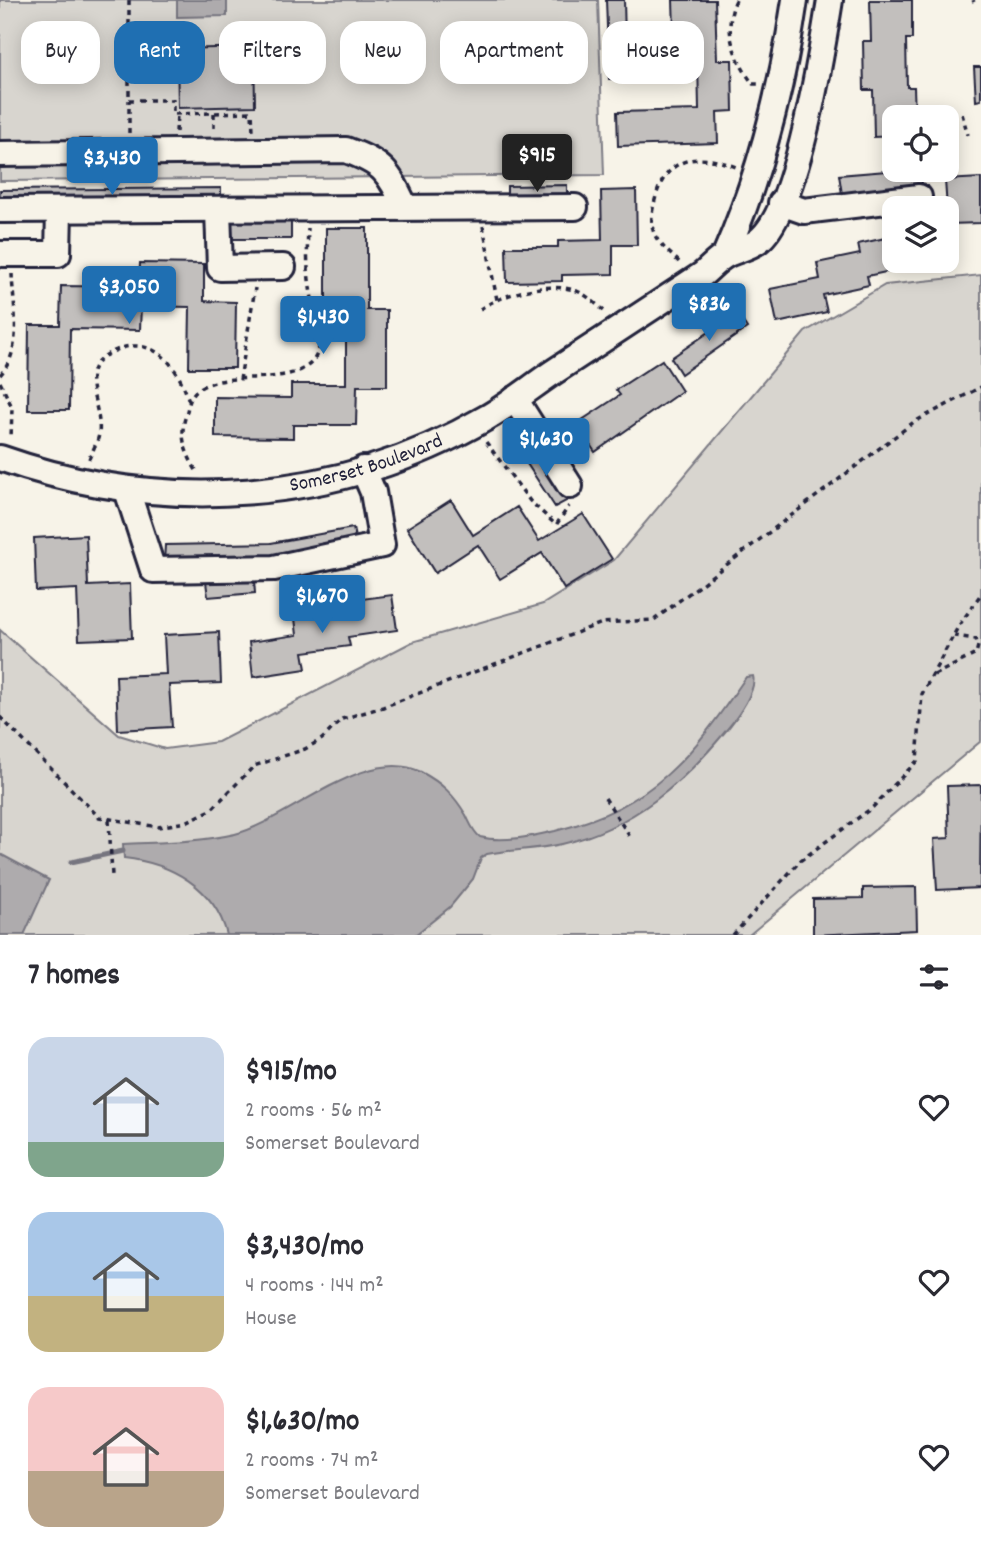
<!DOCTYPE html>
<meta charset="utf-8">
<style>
:root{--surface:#fff;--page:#f2f2f3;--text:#2b2b33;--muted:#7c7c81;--accent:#1f6fb2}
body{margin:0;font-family:Dekko,sans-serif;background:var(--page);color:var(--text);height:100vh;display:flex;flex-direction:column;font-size:26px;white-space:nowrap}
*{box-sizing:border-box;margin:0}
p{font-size:23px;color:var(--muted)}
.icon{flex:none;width:38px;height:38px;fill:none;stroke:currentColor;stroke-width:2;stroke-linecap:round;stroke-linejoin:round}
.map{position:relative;height:935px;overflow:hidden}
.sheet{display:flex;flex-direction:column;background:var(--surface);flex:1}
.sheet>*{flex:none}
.guide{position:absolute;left:21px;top:21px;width:940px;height:63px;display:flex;gap:14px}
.buttons{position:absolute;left:882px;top:105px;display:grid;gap:14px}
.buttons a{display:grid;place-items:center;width:77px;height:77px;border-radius:14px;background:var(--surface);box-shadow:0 4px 18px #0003;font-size:35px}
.price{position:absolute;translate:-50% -60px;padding:0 16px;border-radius:7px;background:var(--accent);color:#fff;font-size:23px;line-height:46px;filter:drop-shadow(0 2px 4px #0008)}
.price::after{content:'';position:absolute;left:50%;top:42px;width:21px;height:16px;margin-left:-10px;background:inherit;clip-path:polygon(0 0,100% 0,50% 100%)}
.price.current{background:#222;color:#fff}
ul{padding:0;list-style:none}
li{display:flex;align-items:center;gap:21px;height:175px;padding:0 28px}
li span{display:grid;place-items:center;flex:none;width:196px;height:140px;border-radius:21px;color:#555}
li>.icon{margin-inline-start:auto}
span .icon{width:84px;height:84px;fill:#fffc;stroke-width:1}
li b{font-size:30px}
h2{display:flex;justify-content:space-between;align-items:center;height:84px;padding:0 28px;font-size:30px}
.pill{padding:0 24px;border-radius:21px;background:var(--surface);box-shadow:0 4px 18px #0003;font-size:24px;line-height:63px}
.pill.current{background:var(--accent);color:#fff}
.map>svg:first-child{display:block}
.green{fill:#d8d5cf;stroke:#7d7c85;stroke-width:2}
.water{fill:#aeabad;stroke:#76747f;stroke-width:2}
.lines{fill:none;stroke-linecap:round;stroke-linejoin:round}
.stream{stroke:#76747f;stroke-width:5}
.building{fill:#c2bfbd;stroke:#22223b;stroke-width:2}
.minor-casing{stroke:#22223b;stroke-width:30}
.path{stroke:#22223b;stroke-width:3.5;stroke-dasharray:5 5;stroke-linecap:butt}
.minor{stroke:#f7f3e8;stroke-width:24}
.labels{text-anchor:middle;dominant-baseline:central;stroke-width:6;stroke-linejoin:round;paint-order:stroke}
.street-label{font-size:21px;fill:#22223b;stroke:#f7f3e8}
</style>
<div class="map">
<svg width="981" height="935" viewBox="0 0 981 935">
<rect width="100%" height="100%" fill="#f7f3e8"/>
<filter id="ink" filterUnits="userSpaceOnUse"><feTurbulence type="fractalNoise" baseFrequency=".0143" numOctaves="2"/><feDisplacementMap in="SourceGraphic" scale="14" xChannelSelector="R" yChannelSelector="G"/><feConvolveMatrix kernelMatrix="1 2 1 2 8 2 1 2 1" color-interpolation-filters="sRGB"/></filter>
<g filter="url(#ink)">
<g class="green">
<path d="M0,0H598L604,175L0,181Z"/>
<path d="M981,275V741L749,935H0V630L119,735L165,749L218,742L412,642L543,604L614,560L805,332L885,285Z"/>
</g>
<g class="water">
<path d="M177,0H227V16L177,17Z"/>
<path d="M753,676C757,690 738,716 729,727C684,783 632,828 562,844C537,850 512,849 487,854L481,858L473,879L450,907L415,935H227C215,887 170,863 124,858L123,844C160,842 199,842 235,834C288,821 366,744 421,772C442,783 454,795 466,815C470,823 473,832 480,837C503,843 533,836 555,831C654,806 691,757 746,677Z"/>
<path d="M0,854L49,880L24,935H0Z"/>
</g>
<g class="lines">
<path class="stream" d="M71,862L123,851"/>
</g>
<g class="building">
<path d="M606,0H624L626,79H609Z"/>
<path d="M673,0H715L717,60H732L733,111L717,112L718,143L618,146L617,112L699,110L698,58L675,59Z"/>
<path d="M870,0H912V39H906L907,87H914L915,117H894V136L874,137L873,90H864L863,41H871Z"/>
<path d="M254,47L255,106L178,108L177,49Z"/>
<path d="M974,67H981V100L976,101Z"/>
<path d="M899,170H921L922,186L842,194L839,175Z"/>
<path d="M981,178V223L948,224L945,180Z"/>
<path d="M567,185V201L507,203V186Z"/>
<path d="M221,188V205L0,206V190Z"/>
<path d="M636,190L637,245H613V274L562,275V281L507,282L506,247H558V241L602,240L601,191Z"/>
<path d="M226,222H291V239H227Z"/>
<path d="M326,228H367V310H387V386H357L356,425H293V438L215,437V397L291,398V384H346V305H326Z"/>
<path d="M894,236V261H913L914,266L867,276L869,285L823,295L827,312L777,323L770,289L820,279L817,263L860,254L858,244Z"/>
<path d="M140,263L204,264V301L236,302L235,368H189L190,307L141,306L140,330L70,329L69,410H28L29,325H60L61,286L139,287Z"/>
<path d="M737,313L747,328L681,374L671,358Z"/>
<path d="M662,360L682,391L595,452L576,424L620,395L616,390Z"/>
<path d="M536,448L570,499L555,507L522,456Z"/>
<path d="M451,500L473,535L517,507L539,541L583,514L612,559L564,589L542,553L500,579L478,545L435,573L407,528Z"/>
<path d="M353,528L356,543L235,562H164L165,545L271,543Z"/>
<path d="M86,535L88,586L130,584L132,638L79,640L77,589L36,591L34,538Z"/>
<path d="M254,580L255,593L208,597L206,582Z"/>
<path d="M392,595L397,630L348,637L350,646L303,652L306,669L253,677L249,642L297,635L295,618L348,611L346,601Z"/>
<path d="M219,632L221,683L169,685L172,727L118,730L116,676L166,674L164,635Z"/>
<path d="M981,785L980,888L937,890L934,839L949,838L947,786Z"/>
<path d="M916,887L917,930L813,935V899L863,898V888Z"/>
</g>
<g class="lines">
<defs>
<g id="minor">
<path d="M0,154L346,150C384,164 388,171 405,207"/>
<path d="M781,203L804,211L919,197"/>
<path d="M0,210L575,207"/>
<path d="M218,210L220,268L283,267"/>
<path d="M0,254H58L59,210"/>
<path d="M725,255C761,173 782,89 795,0"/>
<path d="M515,399L570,486"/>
<path id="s1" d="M0,458C162,515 337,504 486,418C509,405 530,388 552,373C602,340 653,307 703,274C711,267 719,258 728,254C737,250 750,247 758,241C797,212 822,50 830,0"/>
<path d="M127,490L153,570L274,568L382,545L373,492L363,469"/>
</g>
</defs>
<use href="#minor" class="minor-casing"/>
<g class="path">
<path d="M129,0V100H173V114L252,112L253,131"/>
<path d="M736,0C722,30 735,59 753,84H758"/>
<path d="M973,0L974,2"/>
<path d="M214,113V132"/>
<path d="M962,114L968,135"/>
<path d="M176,132L177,114"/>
<path d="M129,133V100"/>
<path d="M483,226L497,300"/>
<path d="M679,262C671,254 658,244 654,233C650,222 652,211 655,200C666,156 697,152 736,167"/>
<path d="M480,309C505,293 548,281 577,291C587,295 596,304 604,311"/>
<path d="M0,375C24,349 13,307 12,274"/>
<path d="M240,380L255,288"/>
<path d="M0,382L12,407L11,439"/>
<path d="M486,442L530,501L556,525L569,506"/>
<path d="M89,459C92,451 98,442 99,434C103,404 73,370 112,352C124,346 135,344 148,348C171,356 182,380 189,401"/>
<path d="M196,470C185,452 179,435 186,415C188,407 190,396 196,391C224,366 305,393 318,351C324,332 312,306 310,287C307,268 307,248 308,228"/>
<path d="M934,675L976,654L978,646L976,639L954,636"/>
<path d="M0,717L99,817L158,827L186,822L211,810L254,766L305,749L322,739L342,719L383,707L602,623L654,620L914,422L981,387"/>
<path d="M605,798L630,837"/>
<path d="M109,820L112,876"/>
<path d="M733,935L801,860L873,807L917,761L922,694L958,627L981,594"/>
</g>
<use href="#minor" class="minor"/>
</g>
</g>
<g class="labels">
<g class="street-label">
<text stroke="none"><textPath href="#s1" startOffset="374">Somerset Boulevard</textPath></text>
</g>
</g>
</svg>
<div class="buttons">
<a><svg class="icon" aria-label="locate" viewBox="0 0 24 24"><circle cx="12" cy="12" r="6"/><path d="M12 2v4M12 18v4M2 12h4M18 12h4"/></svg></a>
<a><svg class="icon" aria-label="layers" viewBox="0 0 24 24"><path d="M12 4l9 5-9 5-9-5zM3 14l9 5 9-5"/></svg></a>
</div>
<b class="price current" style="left:537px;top:194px">$915</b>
<b class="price" style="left:112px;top:197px">$3,430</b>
<b class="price" style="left:129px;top:326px">$3,050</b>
<b class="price" style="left:709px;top:343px">$836</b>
<b class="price" style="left:323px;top:356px">$1,430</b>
<b class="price" style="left:546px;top:478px">$1,630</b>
<b class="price" style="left:322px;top:635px">$1,670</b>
<div class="guide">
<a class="pill">Buy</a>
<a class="pill current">Rent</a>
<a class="pill">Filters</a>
<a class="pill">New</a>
<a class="pill">Apartment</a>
<a class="pill">House</a>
</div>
</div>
<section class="sheet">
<h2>7 homes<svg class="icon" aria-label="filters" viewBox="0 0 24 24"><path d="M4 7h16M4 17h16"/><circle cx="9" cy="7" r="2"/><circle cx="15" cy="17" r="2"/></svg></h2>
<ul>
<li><span style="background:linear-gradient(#c9d6e8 75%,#7fa58c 0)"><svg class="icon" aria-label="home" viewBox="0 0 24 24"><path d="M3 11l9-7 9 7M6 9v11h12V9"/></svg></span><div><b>$915/mo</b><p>2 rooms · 56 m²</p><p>Somerset Boulevard</p></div><svg class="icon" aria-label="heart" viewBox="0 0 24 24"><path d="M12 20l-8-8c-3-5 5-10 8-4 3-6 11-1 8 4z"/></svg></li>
<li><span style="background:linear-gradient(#a9c7e8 60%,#c2b280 0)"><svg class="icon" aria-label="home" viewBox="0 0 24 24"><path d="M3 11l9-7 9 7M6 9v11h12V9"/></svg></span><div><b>$3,430/mo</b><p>4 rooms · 144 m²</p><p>House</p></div><svg class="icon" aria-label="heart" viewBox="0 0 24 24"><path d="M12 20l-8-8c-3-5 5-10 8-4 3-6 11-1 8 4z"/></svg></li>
<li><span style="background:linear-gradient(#f6c9c9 60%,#b9a48a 0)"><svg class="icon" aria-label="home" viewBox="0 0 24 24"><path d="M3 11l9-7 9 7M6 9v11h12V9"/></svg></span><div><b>$1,630/mo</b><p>2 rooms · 74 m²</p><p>Somerset Boulevard</p></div><svg class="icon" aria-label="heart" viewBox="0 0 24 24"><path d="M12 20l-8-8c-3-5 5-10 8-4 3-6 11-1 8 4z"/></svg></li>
</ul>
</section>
